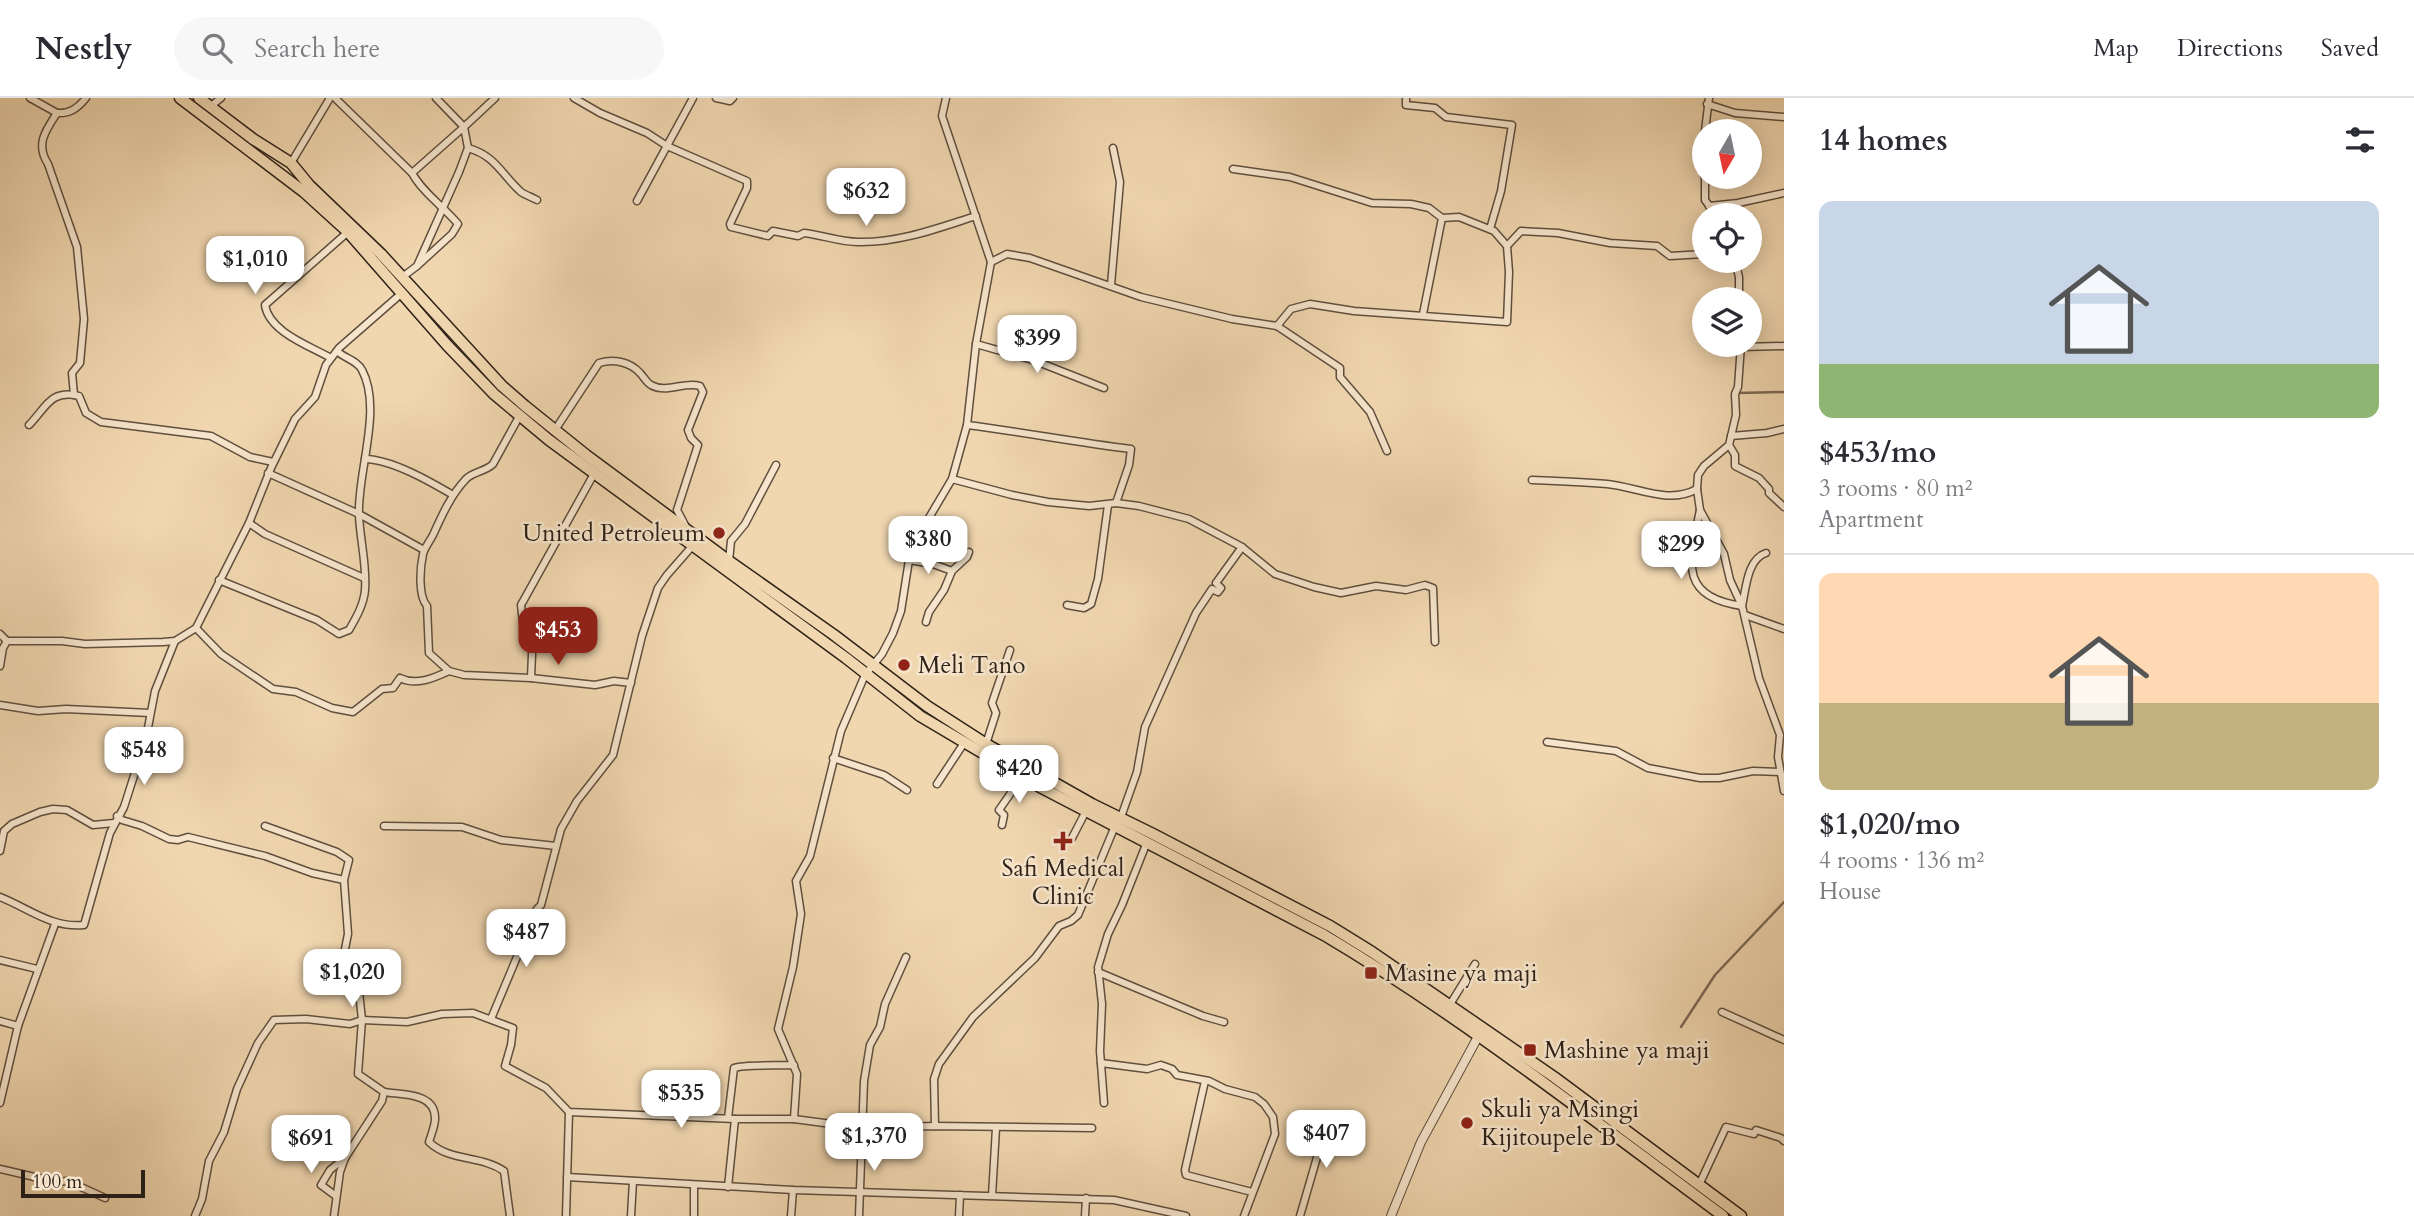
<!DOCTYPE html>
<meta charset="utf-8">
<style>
:root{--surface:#fff;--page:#f7f7f7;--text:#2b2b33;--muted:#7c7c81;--line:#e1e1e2;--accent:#8f2418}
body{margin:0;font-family:Cardo,serif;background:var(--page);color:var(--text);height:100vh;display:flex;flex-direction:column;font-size:26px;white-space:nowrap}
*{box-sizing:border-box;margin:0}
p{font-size:23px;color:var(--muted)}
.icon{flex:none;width:38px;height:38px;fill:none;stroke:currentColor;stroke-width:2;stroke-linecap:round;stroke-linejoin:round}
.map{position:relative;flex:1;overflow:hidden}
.details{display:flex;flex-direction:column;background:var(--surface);width:630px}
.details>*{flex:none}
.needle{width:46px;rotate:189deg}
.buttons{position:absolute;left:1692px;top:21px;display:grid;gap:14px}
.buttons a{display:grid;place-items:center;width:70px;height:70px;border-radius:50%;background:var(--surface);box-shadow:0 4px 18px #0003;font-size:35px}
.scale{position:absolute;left:21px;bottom:18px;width:124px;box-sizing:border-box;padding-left:7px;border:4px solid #2e2218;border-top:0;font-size:19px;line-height:24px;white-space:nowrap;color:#2e2218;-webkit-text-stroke:5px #f6e5cc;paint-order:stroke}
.price{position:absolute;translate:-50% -60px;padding:0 16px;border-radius:14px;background:#fff;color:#222;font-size:23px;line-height:46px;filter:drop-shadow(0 2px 4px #0008)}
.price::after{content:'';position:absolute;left:50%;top:42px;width:21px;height:16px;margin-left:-10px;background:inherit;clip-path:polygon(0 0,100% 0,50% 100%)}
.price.on{background:var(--accent);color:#fff}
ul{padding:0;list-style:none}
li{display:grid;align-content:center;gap:14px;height:371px;padding:0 35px}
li+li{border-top:2px solid var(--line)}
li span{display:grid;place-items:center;height:217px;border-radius:14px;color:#555}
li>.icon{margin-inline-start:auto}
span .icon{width:126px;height:126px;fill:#fffc;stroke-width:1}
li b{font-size:30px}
h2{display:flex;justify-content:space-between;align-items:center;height:84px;padding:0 35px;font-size:30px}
header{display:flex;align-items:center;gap:42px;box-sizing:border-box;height:98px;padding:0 35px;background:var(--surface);border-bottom:2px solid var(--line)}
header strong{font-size:33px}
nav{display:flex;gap:38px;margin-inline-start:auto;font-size:24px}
.search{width:490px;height:63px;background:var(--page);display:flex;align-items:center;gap:18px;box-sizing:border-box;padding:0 24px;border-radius:38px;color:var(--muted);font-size:26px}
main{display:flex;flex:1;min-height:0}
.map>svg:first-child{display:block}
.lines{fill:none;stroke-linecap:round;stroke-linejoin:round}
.stream{stroke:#7b6954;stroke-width:2.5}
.minor-casing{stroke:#5f4f3e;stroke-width:9}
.tertiary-casing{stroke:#5f4f3e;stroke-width:10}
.primary-casing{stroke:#2e2218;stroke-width:13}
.minor{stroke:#f6e5cc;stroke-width:6}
.tertiary{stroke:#f6e5cc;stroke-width:8}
.primary{stroke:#f1d7b0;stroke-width:10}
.poi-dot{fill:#8f2418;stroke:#f6e5cc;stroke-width:2.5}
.labels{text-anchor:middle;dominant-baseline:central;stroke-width:5;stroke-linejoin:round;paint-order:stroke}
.poi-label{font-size:24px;fill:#2e2218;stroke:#f6e5cc;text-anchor:start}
</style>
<header>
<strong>Nestly</strong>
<div class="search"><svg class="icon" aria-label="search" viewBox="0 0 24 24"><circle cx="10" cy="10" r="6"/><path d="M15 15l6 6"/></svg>Search here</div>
<nav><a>Map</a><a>Directions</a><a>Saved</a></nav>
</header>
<main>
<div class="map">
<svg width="1784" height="1118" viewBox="0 0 1784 1118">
<rect width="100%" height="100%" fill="#f1d7b0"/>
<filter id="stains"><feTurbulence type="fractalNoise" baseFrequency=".00286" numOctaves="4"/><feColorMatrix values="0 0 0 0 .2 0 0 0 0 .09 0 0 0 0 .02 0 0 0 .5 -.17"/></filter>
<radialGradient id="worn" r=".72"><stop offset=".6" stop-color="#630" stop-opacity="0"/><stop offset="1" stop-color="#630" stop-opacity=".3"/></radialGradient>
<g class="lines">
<g class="stream">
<path d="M1738,295L1784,294"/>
<path d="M1681,929L1715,877L1784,804"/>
</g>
<defs>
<g id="minor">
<path d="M30,0L57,15"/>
<path d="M335,0L412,75C423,95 444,109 458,126L452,136L417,168"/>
<path d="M574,0L600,15L647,35L667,48L747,83V90L730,126L731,129L768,138L773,133L798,138L804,135C822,137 840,144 858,144C899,145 938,130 976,118"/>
<path d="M716,0L730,3L733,0"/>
<path d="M1406,0V7L1435,10L1446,19L1512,27L1501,93L1490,131"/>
<path d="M1707,6L1735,15L1784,19"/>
<path d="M211,8L221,0"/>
<path d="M1705,33L1709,0"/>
<path d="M1704,48V77"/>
<path d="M468,50C496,58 501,76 521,94C525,97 532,99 537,102"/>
<path d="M291,65L330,0"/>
<path d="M1233,71L1290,79L1372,105L1411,106L1429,110L1442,120L1423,216"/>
<path d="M412,75L464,29L436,0"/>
<path d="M1705,79V102L1716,117"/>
<path d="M637,103L693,0"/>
<path d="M1709,108L1738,105L1784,95"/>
<path d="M1507,148L1521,133L1558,135L1610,145L1657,148L1670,158L1704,156"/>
<path d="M1735,163L1739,179V201"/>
<path d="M991,164L1007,156L1030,160L1141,199L1232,221L1277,228L1291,211L1310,206L1354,213L1507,224L1509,174L1507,148L1494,133L1459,119L1442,120"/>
<path d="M401,180L417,168L459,74L468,50L464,29L495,0"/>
<path d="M1111,187L1120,84L1113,50"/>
<path d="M1277,228L1340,270V279L1370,314L1387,353"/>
<path d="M976,246L1033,262L1104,290"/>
<path d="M1741,247L1738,289L1735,296L1736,317L1729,347L1704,368L1698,377L1697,391L1700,412L1724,456L1730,482L1742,508L1759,580L1780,637L1778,659L1784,693"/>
<path d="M1741,249L1784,248"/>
<path d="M331,260C310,248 269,234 265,207L348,134"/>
<path d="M74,297L72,275L80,265L84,221L77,149L48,66C35,46 46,32 57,15C70,16 78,10 86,0"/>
<path d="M520,317L493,366C485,374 474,373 466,381C451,397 442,417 433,437C430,443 425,449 423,456C420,470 418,498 427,508L429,555L449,573L464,577L531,580L595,587L614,583L631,585"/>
<path d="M29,327C46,310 50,291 79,298L86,315L101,324L211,338L250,359L273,364"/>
<path d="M967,327C1022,334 1075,344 1131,351L1129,367L1116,405"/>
<path d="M555,332L599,265C613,261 629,263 640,275C643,278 647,285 651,287C667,296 684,283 700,288L703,294L688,332L691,340L698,347L677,412L685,427"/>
<path d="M1731,338L1767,335L1784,331"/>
<path d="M1729,347L1735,357V368L1759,380L1769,391V395L1784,409"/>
<path d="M365,361C393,362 429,383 453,397"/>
<path d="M268,375L359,416L424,452"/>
<path d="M952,381L1012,397L1048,404L1089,408L1116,405L1139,408L1189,421L1242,449L1275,476L1314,489L1341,495L1376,488L1406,492L1425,487L1433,490L1435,544"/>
<path d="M1532,382C1557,383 1582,384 1607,386C1638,389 1668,407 1697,391"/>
<path d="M1700,412C1690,462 1677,499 1742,508C1746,491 1747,461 1766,455"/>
<path d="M249,425L265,436L364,480"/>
<path d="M909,462L933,466L952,473"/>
<path d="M729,463L731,443L745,426L776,367"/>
<path d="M219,482L317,522L339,536L349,532C356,520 364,506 365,492C367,467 360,442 359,417C357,375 383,311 362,272C358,263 344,260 337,253"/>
<path d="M1067,507L1084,510L1091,506L1098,481L1108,407"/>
<path d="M1745,517L1784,531"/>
<path d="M926,524L929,514L944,492L952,473L967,459L969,454"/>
<path d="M196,530L221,556L273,591L296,594L332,610L353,614L382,591L393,590L400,580C416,588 434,580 449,573"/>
<path d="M0,536L7,543H62L85,546L163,544L175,543L196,530L249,425L271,370L295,321L315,299L326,267L339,250L402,195"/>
<path d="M0,568L3,550L7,543"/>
<path d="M531,580L533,532L523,525L521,507L595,374"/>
<path d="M0,607L38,613L66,611L150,615"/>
<path d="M1547,644L1616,653L1648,670L1700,680H1719L1753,673L1780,674"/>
<path d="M986,646L996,615L992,605L1010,552"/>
<path d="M833,660L884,677L907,692"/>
<path d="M937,686L964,645"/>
<path d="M117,718L122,722L142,728L169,741L178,742L188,739L265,758L312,775L344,782"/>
<path d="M1002,727L1004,717L999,712L1022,679"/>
<path d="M265,728L337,754L349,762L344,782L348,836L343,861L353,868L358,884L362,922L358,976L384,994L382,1003L345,1060L340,1074L334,1118"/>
<path d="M384,728L462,729L501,742L556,748"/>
<path d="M1072,740L1086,713"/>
<path d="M0,753L4,733L12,726L40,714L53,711L67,712L93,727L114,725"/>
<path d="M0,799C30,811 51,830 84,827L110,735L124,709L146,640L155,593L175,543"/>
<path d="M0,862L37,871"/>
<path d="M1098,874L1203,918L1224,924"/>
<path d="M1449,908L1475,866"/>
<path d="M1722,914L1784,942"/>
<path d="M491,921L537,811L541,807L561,731L577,703L613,657L642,538L658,490L667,477L695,445"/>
<path d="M0,923L18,928"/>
<path d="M1101,965L1147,971L1161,967L1172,971L1177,977L1209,983L1225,991L1255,999L1264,1006L1273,1019L1275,1036L1244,1118"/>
<path d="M1205,983L1185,1072L1186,1077L1252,1094"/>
<path d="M384,994C401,997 436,994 435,1021C435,1028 431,1037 429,1044C450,1064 481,1057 504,1073L510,1118"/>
<path d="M0,1005L18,928L55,826"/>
<path d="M1104,1005L1100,953L1102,906L1098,869L1108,836L1122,807L1147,744"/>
<path d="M728,1020L734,970C744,966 780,968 794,967"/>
<path d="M794,1021L797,976L778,931L793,869L801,816L796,783L810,758L841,633L865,577L882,556L893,535L901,513L909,462L917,440L952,381L967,327L976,246L991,164L942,18L946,0"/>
<path d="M935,1028L934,981L939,966L973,919L1035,860L1059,828L1071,823L1078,817L1115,728L1121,719L1137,674L1145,629L1196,515L1212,491L1218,494L1221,490L1216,485L1242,449"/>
<path d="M0,1071L56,1084L68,1083L105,1100"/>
<path d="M567,1079L793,1092L1114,1102L1186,1118"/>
<path d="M694,1087V1118"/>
<path d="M1699,1087L1726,1029L1754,1036L1756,1032L1781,1040L1784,1043"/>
<path d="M728,1089L735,1021"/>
<path d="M336,1098L321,1087L330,1072L345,1060"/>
<path d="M992,1098L996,1030"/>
<path d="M195,1118L202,1101L209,1063L224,1034L237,991L258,945L274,922L306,921L350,926L362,922L407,924L442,916L473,915L513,930L511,947L505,968L546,990L569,1014L735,1021H794L862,1030L935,1028L1092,1030"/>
<path d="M566,1118L569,1014"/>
<path d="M631,1118L633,1083"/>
<path d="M791,1118L793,1092"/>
<path d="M859,1118L864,983L870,947L880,929L885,906L906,859"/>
<path d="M959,1118L960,1097"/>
<path d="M1085,1118L1086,1100"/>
<path d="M1300,1118L1329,1018"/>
</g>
<path id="tertiary" d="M1391,1118L1421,1044L1480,935"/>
<g id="primary">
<path d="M180,0L304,94L348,134L447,247L494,296L549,342L846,560L920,618L1040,689L1324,837C1464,920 1593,1022 1723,1118"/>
<path d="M199,0L253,41L291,65L309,87L381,156L502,288L525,308L586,357L729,463L834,537L927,608L986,646L1092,706L1151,735L1330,828L1372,854L1554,979L1741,1118"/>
</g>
</defs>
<use href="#minor" class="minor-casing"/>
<use href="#tertiary" class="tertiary-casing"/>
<use href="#primary" class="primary-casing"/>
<use href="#minor" class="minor"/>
<use href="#tertiary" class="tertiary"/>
<use href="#primary" class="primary"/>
</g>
<g class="poi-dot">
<circle cx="719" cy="435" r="7"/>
<circle cx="904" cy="567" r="7"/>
<path d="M1059.5 732.5h7v7h7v7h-7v7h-7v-7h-7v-7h7z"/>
<rect x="1364" y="868" width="14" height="14" rx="3.5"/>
<rect x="1523" y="945" width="14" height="14" rx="3.5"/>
<circle cx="1467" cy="1025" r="7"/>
</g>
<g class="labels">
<g class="poi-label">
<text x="705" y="435" text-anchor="end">United Petroleum</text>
<text x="918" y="567">Meli Tano</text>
<text x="1063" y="770" text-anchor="middle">Safi Medical<tspan x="1063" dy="28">Clinic</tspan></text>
<text x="1385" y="875">Masine ya maji</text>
<text x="1544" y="952">Mashine ya maji</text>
<text x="1481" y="1011">Skuli ya Msingi<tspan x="1481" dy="28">Kijitoupele B</tspan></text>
</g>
</g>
<rect width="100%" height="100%" filter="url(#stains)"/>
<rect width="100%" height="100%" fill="url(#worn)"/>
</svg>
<div class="buttons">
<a><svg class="needle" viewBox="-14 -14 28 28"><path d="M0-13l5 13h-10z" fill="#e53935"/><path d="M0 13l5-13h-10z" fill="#7c7c81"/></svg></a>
<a><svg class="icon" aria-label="locate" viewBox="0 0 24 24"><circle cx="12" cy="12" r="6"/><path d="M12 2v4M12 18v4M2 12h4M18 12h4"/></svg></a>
<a><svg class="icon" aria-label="layers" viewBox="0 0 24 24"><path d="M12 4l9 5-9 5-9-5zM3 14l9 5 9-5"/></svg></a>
</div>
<div class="scale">100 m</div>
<b class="price" style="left:866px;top:130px">$632</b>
<b class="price" style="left:255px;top:198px">$1,010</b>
<b class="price" style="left:1037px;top:277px">$399</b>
<b class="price" style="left:928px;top:478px">$380</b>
<b class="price" style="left:1681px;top:483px">$299</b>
<b class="price on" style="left:558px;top:569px">$453</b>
<b class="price" style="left:144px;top:689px">$548</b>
<b class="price" style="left:1019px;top:707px">$420</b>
<b class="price" style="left:526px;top:871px">$487</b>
<b class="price" style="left:352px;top:911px">$1,020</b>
<b class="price" style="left:681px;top:1032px">$535</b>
<b class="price" style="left:1326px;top:1072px">$407</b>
<b class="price" style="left:874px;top:1075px">$1,370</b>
<b class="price" style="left:311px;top:1077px">$691</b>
</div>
<section class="details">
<h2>14 homes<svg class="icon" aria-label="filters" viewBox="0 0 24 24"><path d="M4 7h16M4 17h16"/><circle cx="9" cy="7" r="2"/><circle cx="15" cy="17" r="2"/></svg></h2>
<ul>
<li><span style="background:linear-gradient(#c9d6e8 75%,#8fb573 0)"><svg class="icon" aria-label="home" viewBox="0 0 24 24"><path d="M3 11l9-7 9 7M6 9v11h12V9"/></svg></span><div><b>$453/mo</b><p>3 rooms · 80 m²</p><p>Apartment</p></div></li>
<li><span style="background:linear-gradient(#ffd9b3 60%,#c2b280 0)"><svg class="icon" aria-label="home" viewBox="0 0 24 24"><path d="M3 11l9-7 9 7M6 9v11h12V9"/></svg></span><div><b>$1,020/mo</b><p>4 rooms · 136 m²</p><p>House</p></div></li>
</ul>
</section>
</main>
